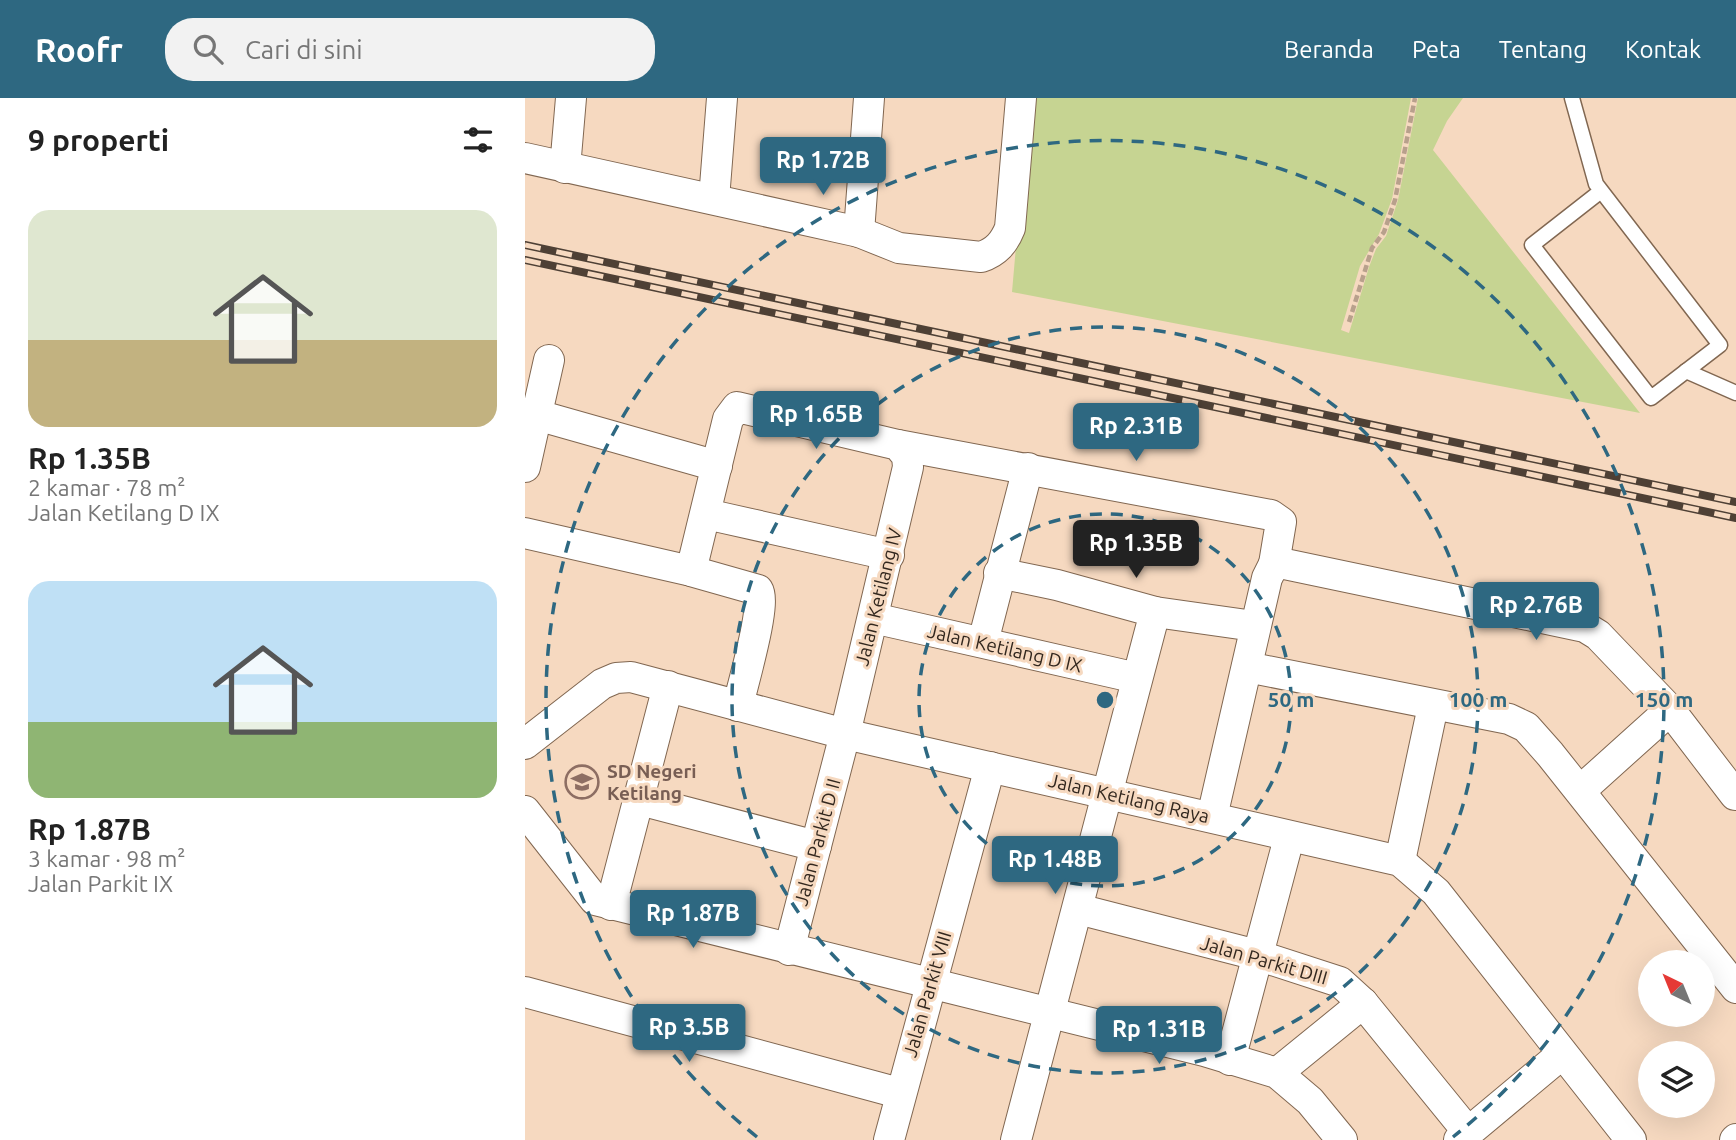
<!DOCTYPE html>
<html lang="id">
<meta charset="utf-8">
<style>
:root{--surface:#fff;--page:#f2f2f2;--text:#222;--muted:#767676;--accent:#2e6881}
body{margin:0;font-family:Ubuntu,sans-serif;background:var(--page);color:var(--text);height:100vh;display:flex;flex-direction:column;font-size:26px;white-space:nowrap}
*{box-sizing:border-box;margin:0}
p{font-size:23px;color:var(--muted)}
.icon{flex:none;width:38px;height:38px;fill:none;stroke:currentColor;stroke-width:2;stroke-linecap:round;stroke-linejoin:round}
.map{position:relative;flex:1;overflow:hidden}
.details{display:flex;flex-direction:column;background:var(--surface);width:525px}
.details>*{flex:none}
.needle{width:46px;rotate:317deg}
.tools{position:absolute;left:1113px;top:852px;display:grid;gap:14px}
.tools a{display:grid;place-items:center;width:77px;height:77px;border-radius:50%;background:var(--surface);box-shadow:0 7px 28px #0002;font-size:35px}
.price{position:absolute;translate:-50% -60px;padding:0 16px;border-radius:7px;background:var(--accent);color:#fff;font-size:23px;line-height:46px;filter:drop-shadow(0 2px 4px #0008)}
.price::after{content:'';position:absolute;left:50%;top:42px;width:21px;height:16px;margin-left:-10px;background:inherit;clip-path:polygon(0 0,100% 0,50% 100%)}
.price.active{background:#222;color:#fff}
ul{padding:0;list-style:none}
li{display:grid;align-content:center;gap:14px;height:371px;padding:0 28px}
li span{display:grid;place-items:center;height:217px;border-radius:21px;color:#555}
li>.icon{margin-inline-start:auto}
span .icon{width:126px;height:126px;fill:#fffc;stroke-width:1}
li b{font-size:30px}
h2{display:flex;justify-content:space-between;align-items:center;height:84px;padding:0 28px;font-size:30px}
header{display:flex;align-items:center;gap:42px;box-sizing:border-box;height:98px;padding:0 35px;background:var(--accent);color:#fff}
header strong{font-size:33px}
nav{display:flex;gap:38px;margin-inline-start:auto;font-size:24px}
.search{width:490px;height:63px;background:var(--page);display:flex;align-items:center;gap:18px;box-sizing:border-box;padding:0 24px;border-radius:28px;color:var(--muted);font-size:26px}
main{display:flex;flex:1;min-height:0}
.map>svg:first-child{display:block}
.green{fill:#c6d492}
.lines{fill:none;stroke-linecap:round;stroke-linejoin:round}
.service-casing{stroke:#816751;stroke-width:17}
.minor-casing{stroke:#816751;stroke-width:32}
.path{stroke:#b8a08c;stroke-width:4.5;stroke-dasharray:7 3.5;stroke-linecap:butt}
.service{stroke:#fff;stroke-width:14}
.minor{stroke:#fff;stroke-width:30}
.rail-casing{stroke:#4e4035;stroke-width:8}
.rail{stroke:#f6d9c0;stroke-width:5;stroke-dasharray:16;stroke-linecap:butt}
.ring{fill:none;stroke:#2e6881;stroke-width:3.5;stroke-dasharray:12 9}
.labels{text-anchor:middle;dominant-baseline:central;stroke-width:6;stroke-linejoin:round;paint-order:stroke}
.street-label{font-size:19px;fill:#32271e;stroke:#f6d9c0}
.education-label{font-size:19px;font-weight:bold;fill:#785e54;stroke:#f6d9c0;text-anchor:start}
.centre{fill:#2e6881;stroke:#f6d9c0;stroke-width:3.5}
.ring-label{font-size:21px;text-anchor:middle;font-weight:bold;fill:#2e6881;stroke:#f6d9c0;stroke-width:6;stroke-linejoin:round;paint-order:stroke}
</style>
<header>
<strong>Roofr</strong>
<div class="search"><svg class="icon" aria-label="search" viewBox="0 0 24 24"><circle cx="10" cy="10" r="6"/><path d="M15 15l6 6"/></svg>Cari di sini</div>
<nav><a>Beranda</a><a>Peta</a><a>Tentang</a><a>Kontak</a></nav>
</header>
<main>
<section class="details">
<h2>9 properti<svg class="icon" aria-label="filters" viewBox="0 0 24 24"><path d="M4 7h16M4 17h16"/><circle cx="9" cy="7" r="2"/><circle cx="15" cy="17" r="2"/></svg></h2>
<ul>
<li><span style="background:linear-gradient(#dfe7d0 60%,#c2b280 0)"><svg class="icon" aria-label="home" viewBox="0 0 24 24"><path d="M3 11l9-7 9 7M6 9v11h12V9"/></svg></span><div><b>Rp 1.35B</b><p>2 kamar · 78 m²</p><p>Jalan Ketilang D IX</p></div></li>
<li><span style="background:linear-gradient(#bfe0f5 65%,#8fb573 0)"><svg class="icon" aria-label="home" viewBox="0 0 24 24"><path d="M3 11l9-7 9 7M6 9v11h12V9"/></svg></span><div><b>Rp 1.87B</b><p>3 kamar · 98 m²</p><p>Jalan Parkit IX</p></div></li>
</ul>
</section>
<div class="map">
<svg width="1211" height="1042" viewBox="0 0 1211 1042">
<rect width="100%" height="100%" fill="#f6d9c0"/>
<path class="green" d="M504,0H886L867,101L854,136L835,168L816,232L824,235L844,169L851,151L861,138L873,102L893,0H938L922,23L908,52L1115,315L487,194Z"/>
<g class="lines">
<defs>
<g id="service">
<path d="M1047,0L1071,86L1195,247L1126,300L1007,147L1076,93"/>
<path d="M1161,273L1211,295"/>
</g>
<g id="minor">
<path d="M0,60L334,134L374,150L456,159C471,154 479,145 485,130L496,0"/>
<path d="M40,70L46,0"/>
<path d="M189,101L197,0"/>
<path d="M334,134L344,0"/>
<path d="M12,317L192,368"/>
<path d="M373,347L746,417L756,424L749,466"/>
<path d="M0,369L24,262"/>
<path d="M181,416L364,457"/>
<path d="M0,435L166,473L233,492C242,506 217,588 213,608"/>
<path d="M166,473L203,321L212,309L373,347L382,358L383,369L320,636L264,852"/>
<path d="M474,475L532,487L630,514L491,1042"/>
<path d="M630,514L729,528"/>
<path d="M348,520L612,580"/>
<path d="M458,544L503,370"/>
<path d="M722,569L984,621L1001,629L1025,656L1211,890"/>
<path d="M0,646L77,586L91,580L106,579L320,636L875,763L911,794L1106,1042"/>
<path d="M1056,692L1145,612"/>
<path d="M115,702L291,748"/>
<path d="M0,713L70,802L679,953L752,975L785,1003L817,1042"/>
<path d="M687,719L742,480L749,466L755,465L1060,529L1073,537L1145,612L1210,697"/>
<path d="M875,763L908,608"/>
<path d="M86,807L143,588"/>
<path d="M553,811L732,857L815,884L838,905L943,1034"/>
<path d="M0,894L374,995"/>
<path d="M705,962L764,740"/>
<path d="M752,975L838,905"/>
<path d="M364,1042L465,669"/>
<path d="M934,1042L1037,956"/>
<path d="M1210,1042L1211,1041"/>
</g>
</defs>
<use href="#service" class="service-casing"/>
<use href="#minor" class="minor-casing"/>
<path class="path" d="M824,224L847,150L859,134L870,102L890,0"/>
<use href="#service" class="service"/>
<use href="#minor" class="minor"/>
<defs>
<g id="rail">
<path d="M0,147L1211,404"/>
<path d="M0,162L1211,420"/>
</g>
</defs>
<use href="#rail" class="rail-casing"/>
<use href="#rail" class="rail"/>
</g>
<g class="ring">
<circle cx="580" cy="602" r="186"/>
<circle cx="580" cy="602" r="373"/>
<path d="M232 1039A559 559 0 1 1 928 1039"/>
</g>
<defs>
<symbol id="school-ring" viewBox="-11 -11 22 22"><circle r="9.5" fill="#f6d9c0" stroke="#8d6e63" stroke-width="1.5"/><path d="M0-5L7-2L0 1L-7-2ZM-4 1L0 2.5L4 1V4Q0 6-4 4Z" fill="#8d6e63"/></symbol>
</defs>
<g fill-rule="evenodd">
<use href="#school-ring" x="38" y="665" width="38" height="38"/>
</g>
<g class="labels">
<g class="street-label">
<text transform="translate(353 499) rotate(-76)">Jalan Ketilang IV</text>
<text transform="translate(480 550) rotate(13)">Jalan Ketilang D IX</text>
<text transform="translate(604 700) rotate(13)">Jalan Ketilang Raya</text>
<text transform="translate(292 744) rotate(-75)">Jalan Parkit D II</text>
<text transform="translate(739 862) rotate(16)">Jalan Parkit DIII</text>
<text transform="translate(402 896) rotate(-74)">Jalan Parkit VIII</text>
</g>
<g class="education-label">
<text x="82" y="673">SD Negeri<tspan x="82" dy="22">Ketilang</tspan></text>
</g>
</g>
<circle cx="580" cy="602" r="10" class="centre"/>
<g class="ring-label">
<text x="766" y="609">50 m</text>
<text x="953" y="609">100 m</text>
<text x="1139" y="609">150 m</text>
</g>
</svg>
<div class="tools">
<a><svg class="needle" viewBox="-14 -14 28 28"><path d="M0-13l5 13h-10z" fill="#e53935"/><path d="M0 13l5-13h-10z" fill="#767676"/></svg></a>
<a><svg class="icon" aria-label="layers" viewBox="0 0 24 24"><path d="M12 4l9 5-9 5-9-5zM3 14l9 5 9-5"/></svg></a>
</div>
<b class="price" style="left:298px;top:99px">Rp 1.72B</b>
<b class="price" style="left:291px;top:353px">Rp 1.65B</b>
<b class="price" style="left:611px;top:365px">Rp 2.31B</b>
<b class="price active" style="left:611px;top:482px">Rp 1.35B</b>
<b class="price" style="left:1011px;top:544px">Rp 2.76B</b>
<b class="price" style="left:530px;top:798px">Rp 1.48B</b>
<b class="price" style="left:168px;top:852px">Rp 1.87B</b>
<b class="price" style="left:164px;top:966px">Rp 3.5B</b>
<b class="price" style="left:634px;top:968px">Rp 1.31B</b>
</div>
</main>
